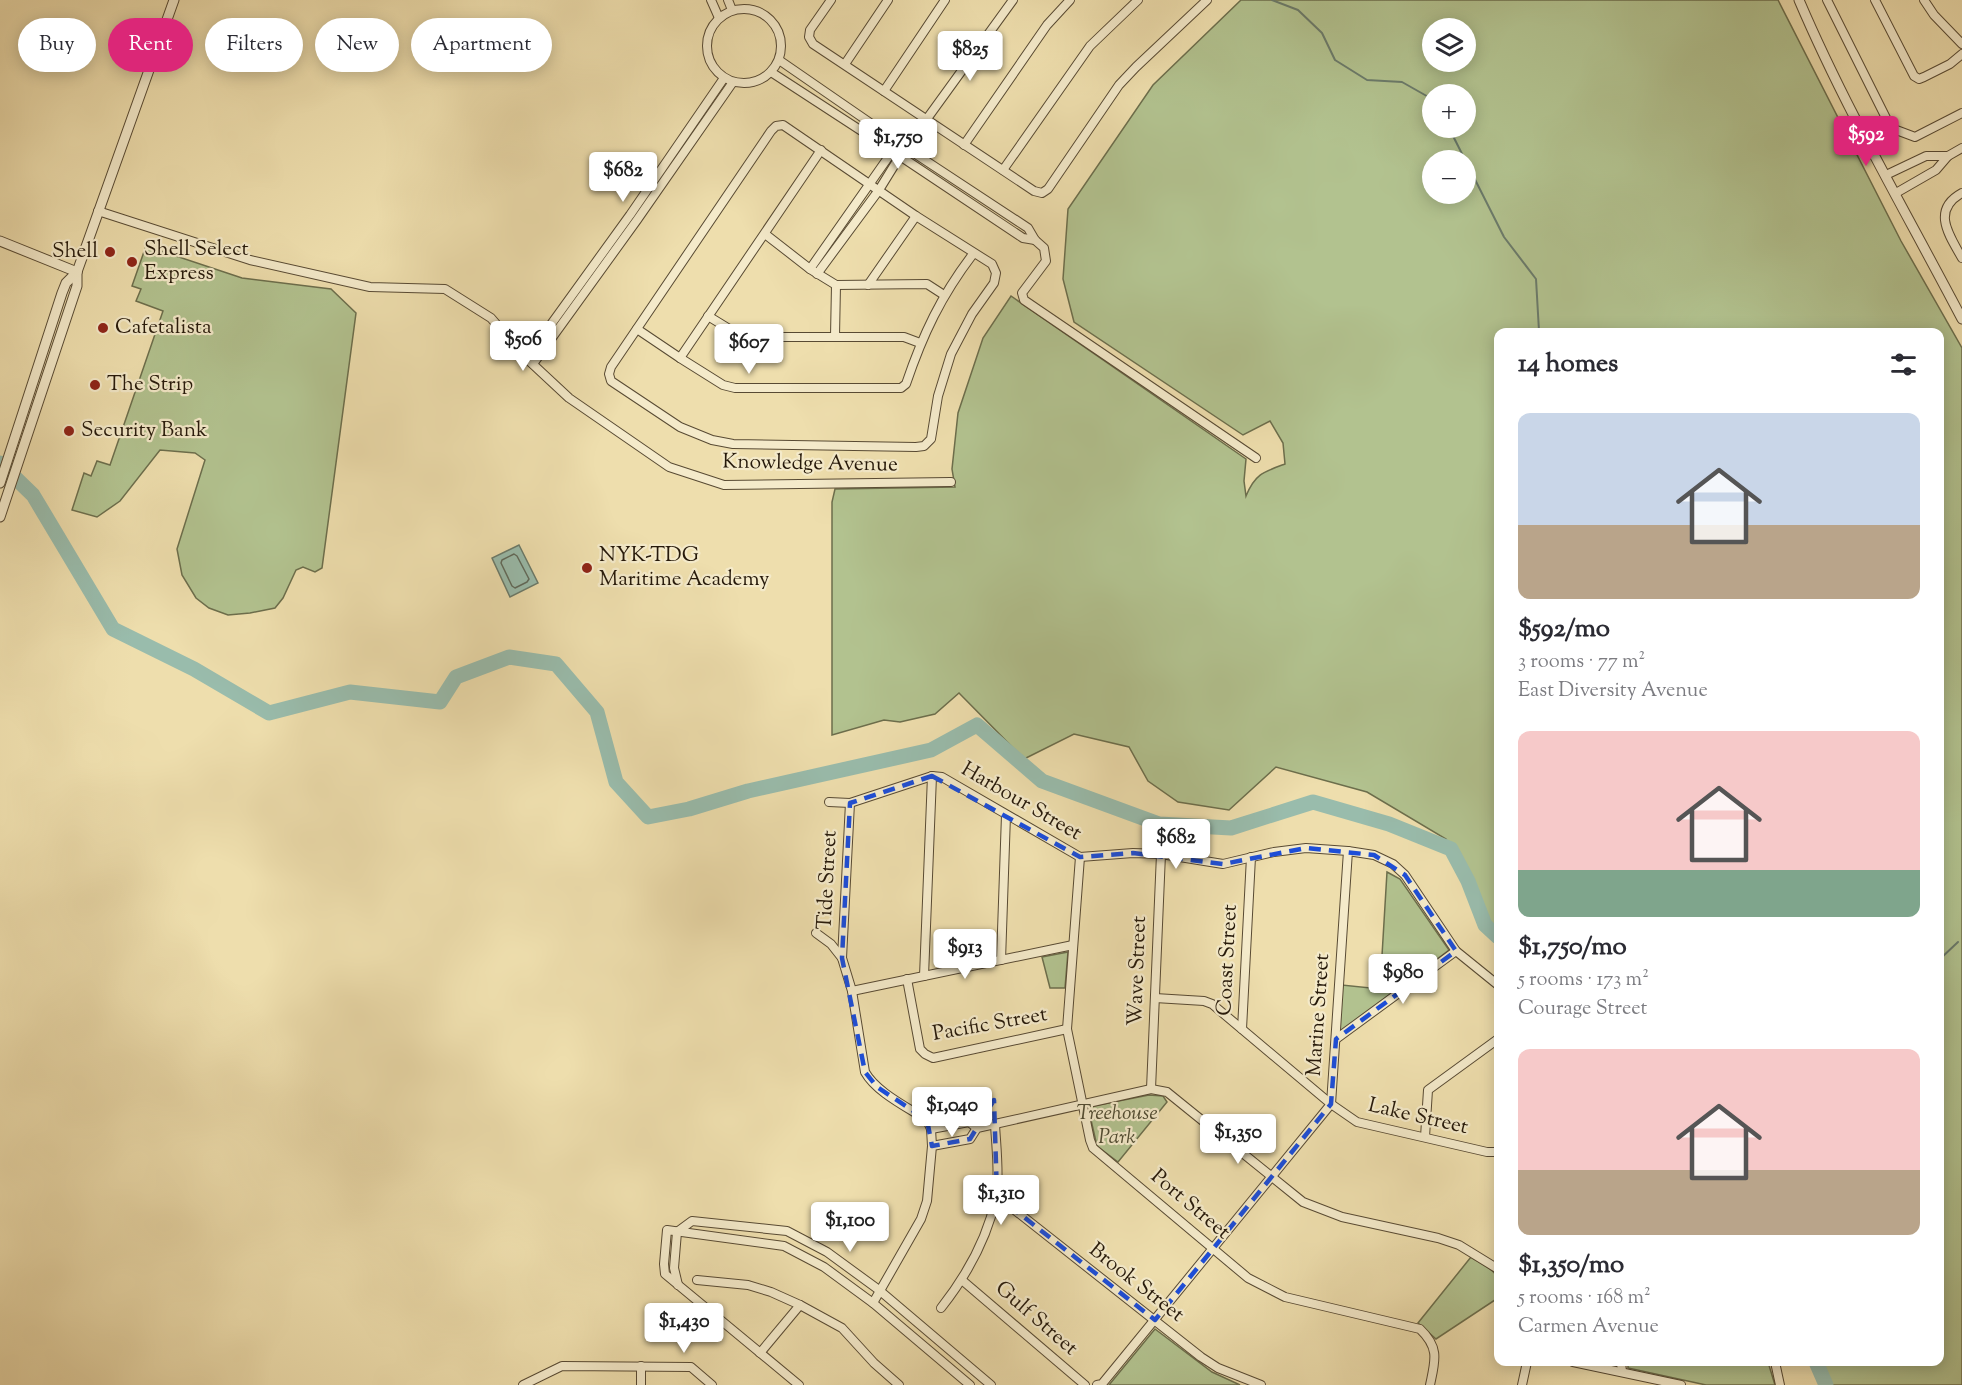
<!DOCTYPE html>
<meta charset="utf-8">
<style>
:root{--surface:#fff;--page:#f2f2f3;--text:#2b2b33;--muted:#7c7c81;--accent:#db2777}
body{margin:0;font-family:"Sorts Mill Goudy",serif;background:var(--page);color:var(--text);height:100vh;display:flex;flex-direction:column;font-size:22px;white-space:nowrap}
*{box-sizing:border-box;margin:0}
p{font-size:20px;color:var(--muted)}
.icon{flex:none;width:33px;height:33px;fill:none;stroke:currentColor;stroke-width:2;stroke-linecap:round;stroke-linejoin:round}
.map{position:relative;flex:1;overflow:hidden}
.sheet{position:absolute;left:1494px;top:328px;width:450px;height:1038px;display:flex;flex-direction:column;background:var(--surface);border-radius:12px;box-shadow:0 3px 15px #0003}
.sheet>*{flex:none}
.top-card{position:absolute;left:18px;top:18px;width:570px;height:54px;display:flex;gap:12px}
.controls{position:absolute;left:1422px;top:18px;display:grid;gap:12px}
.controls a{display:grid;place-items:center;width:54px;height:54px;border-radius:50%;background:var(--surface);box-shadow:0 3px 15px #0003;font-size:30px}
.price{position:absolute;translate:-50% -51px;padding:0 14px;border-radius:6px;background:#fff;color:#222;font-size:20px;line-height:39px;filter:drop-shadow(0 2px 3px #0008)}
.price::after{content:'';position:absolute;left:50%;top:36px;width:18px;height:14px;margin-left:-9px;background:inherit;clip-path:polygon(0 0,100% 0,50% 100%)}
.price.selected{background:var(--accent);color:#fff}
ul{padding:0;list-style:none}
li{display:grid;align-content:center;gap:12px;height:318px;padding:0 24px}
li span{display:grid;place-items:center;height:186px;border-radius:12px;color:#555}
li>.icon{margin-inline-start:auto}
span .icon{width:108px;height:108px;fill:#fffc;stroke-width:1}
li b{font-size:26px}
h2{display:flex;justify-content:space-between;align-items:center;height:72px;padding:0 24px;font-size:26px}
.pill{padding:0 21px;border-radius:27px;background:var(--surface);box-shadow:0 3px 15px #0003;font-size:21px;line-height:54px}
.pill.selected{background:var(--accent);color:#fff}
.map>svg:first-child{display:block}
.green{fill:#b2c28f;stroke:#6c6e4c;stroke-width:1.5;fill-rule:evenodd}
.water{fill:#99bcac;stroke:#6b7b6b;stroke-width:1.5}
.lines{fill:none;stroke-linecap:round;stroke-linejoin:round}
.shore{stroke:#606a5b;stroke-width:1.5}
.stream{stroke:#6b7b6b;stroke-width:2}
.river{stroke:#99bcac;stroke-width:15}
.minor-casing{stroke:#584a33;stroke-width:10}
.tertiary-casing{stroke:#584a33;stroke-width:11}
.minor{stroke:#f4eaca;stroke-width:8}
.tertiary{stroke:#f4eaca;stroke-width:9}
.marked{fill:none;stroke:#1d4ed8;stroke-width:4.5;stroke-dasharray:12 8;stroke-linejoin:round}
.poi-dot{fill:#8f2418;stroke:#f4eaca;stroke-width:2}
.labels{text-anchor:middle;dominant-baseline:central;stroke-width:4.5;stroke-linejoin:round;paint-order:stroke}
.poi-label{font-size:21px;fill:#26190a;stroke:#f4eaca;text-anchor:start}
.street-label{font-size:21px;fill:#26190a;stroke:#f4eaca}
.park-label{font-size:21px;font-style:italic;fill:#504c32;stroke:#f4eaca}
</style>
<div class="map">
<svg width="1962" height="1385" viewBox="0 0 1962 1385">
<rect width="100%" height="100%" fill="#eedead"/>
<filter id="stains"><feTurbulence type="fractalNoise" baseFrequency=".00333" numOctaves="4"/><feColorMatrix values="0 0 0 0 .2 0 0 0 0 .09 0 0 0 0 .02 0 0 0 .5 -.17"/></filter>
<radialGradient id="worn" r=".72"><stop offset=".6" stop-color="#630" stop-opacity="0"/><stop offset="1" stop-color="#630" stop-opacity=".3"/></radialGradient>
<g class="green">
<path d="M1241,0H1778L1901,241L1962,348V1385H1826L1816,1362H1940V333H1498V937L1485,925L1468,881L1446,839L1367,792L1276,767L1229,810L1178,802L1148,781L1129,747L1074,734L1024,759L959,693L935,714L900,722L884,720L832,735V502L835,489L955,487L952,469L958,413L983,338L1011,296L1246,459L1244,481L1246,496C1255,474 1263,472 1285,464L1283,443L1270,421L1243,435L1074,322L1063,279L1068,209L1153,85ZM1432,28H1466V62H1432ZM1432,94H1466V128H1432ZM1432,160H1466V194H1432Z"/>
<path d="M146,246L242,278L331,289L356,313L322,568L315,572L303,567L296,570L283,598L275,608L250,613L228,615L209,608L196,598L182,575L177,549L205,460L195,453L160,450L120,501L97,517L72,510L84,473L91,476L97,461L110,465L163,311L136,301L141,289L132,286Z"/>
<path d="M1387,872L1400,879L1449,950L1339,1034L1342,985L1380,989Z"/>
<path d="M1068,952L1065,988H1050L1042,957Z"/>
<path d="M1149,1095L1163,1096L1167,1102L1118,1162L1097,1146L1088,1107Z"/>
<path d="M1471,1257C1495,1272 1499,1269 1498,1298L1436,1339L1418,1323Z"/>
<path d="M1155,1329L1212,1372L1240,1385H1109Z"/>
<path d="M1628,1362H1768L1775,1385H1706L1628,1368Z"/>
</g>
<path class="water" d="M519,545L538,583L510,597L492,558Z"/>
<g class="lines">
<path class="shore" d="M514,554L517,556L529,579L527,582L515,588L512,586L501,563L502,560Z"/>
<g class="stream">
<path d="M1272,0L1298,10L1322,33L1335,60L1367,80L1402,82L1432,99"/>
<path d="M1449,128L1504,237L1536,279L1539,331L1541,333"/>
<path d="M1940,959L1958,942"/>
</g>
<g class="river">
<path d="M0,463L33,495L113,629L194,669L269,713L350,692L440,702L456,677L509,657L556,664L597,712L616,782L648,817L689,809L748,791L931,750L977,725L1042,781L1159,824L1231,828L1313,802L1389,824L1451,849L1468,881L1485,925L1498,937"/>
<path d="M1816,1362L1826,1385"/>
</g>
<defs>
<g id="minor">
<path d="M711,0L719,18"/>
<path d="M728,0L732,10"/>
<path d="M831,0L810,30L809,37L813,44L1034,191L1042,193L1048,189L1119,85L1136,67L1207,0"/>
<path d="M1827,0L1891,128L1915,137L1962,113"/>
<path d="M1875,0L1914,76L1919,79L1924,77L1950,64L1962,54"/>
<path d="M1924,0L1934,15L1962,44"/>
<circle cx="744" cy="46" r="37"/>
<path d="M779,60L908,149L1028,228L1035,240L1044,248L1046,261L1022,293L1024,300L1256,458"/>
<path d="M845,64L888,0"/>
<path d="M771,72L900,156L1023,238L1035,240"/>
<path d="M884,91L945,0"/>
<path d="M783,125L916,216L992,264L996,273L994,283L972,314L951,354L938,396L931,439L924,446L916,447L733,444L712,440L680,427L611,381L609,374L611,367L771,131L776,126Z"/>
<path d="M964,145L1047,25L1070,0"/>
<path d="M821,150L680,358L723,385L735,388H901L906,384C923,334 941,296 973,254"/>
<path d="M1948,156L1962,148"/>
<path d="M1003,170L1090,46L1138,0"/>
<path d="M1886,175L1926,156H1948L1936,170L1896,193"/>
<path d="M1962,193C1931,210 1949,235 1962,258"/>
<path d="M98,211L250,260L370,287L445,289L491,318L525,357L569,398L669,467L724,485L951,482"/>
<path d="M765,234L810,269L836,285L927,284L944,295"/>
<path d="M810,269L894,149"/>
<path d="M817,274L879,190L900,156L1013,0"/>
<path d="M868,285L916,216"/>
<path d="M708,316L739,335L747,337H904L920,343"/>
<path d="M637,329L680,358"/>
<path d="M835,336L836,285"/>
<path d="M525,357L539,341L630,215L724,78"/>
<path d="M533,364L637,220L733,82"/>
<path d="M829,802L850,803L932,776L942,777L1080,857L1133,853L1161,854L1223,864L1274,852L1306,848L1348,851L1374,855L1393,864L1405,875L1456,951L1498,985"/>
<path d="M1080,857L1067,1029L1090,1140L1093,1148L1248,1278L1285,1297L1420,1329C1440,1348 1435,1361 1430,1385"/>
<path d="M816,933L831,944L842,958L852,991L865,1072C876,1092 907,1107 927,1120L931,1129L932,1146L927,1201L921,1219L873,1303"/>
<path d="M842,958L850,803"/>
<path d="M1001,960L1006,815"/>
<path d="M924,976L932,776"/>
<path d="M907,979L920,1049L925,1054L933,1058L1067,1029"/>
<path d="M852,991L1073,945"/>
<path d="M1155,998L1204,1001L1212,1004L1331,1104L1357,1122L1487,1152H1498"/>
<path d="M1242,1029L1251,857"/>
<path d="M1336,1039L1456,951"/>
<path d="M1151,1089L1161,854"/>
<path d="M931,1129L969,1122L977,1128"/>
<path d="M1425,1137L1428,1090L1498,1039"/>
<path d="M932,1146L970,1139L977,1128L1151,1089L1167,1092L1303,1202L1342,1217L1438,1238L1459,1245L1498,1269"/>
<path d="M997,1196L1201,1357L1218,1368L1261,1385"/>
<path d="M677,1232L692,1221L787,1231L827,1252L879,1290L991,1385"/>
<path d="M677,1232L674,1268L678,1285"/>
<path d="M697,1280L748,1285L771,1292L800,1305L842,1328L874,1363L899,1385"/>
<path d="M963,1281L1085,1385"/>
<path d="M941,1308C967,1275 987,1239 996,1198C1000,1177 996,1145 995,1124"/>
<path d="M760,1353L800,1305"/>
<path d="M1573,1362L1681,1385"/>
<path d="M1621,1362L1622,1372"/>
<path d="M1775,1362L1780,1385"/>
<path d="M523,1385L562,1366L691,1367L712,1385"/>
<path d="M641,1385V1366"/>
<path d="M799,1385L665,1274L664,1264L667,1230L784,1246L824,1267L873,1303L970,1385"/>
<path d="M1097,1385L1102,1384L1331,1104L1348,851"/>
<path d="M1522,1385L1527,1362"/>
</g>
<g id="tertiary">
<path d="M1799,0C1846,110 1907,214 1962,319"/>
<path d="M0,241L77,272"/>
<path d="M0,483L62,293L66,283L77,272"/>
<path d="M0,517L77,286V272L174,0"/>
</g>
</defs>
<use href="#minor" class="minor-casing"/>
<use href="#tertiary" class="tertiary-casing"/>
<use href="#minor" class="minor"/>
<use href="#tertiary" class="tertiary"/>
</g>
<path class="marked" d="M932,776L1080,857L1133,853L1223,864L1306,848L1374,855L1405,875L1456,951L1336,1039L1331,1104L1155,1320L997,1196L994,1100L970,1139L932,1146L927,1120L877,1087L865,1072L842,958L850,803Z"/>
<g class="poi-dot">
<circle cx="110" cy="252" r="6"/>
<circle cx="132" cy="262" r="6"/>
<circle cx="103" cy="328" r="6"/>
<circle cx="95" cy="385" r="6"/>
<circle cx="69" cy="431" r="6"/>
<circle cx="587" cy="568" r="6"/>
</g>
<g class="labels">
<g class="poi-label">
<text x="144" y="250">Shell Select<tspan x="144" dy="24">Express</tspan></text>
<text x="98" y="252" text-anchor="end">Shell</text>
<text x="115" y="328">Cafetalista</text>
<text x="107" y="385">The Strip</text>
<text x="81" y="431">Security Bank</text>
<text x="599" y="556">NYK-TDG<tspan x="599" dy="24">Maritime Academy</tspan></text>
</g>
<g class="street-label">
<text transform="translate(810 464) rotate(1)">Knowledge Avenue</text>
<text transform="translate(1021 802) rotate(30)">Harbour Street</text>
<text transform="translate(828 880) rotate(-87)">Tide Street</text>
<text transform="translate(1228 960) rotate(-87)">Coast Street</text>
<text transform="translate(1138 971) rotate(-88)">Wave Street</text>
<text transform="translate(1319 1015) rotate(-86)">Marine Street</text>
<text transform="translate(990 1025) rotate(-10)">Pacific Street</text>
<text transform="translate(1418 1117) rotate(13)">Lake Street</text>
<text transform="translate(1190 1205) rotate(40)">Port Street</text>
<text transform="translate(1136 1283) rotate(38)">Brook Street</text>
<text transform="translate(1036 1319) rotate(41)">Gulf Street</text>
</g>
<g class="park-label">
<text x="1117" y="1114">Treehouse<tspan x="1117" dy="24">Park</tspan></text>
</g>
</g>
<rect width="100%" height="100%" filter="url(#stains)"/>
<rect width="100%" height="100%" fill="url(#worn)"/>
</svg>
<div class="controls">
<a><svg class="icon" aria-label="layers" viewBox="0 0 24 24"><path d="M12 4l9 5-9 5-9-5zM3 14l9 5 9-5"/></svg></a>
<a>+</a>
<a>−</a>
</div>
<b class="price" style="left:970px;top:82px">$825</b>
<b class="price selected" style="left:1866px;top:167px">$592</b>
<b class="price" style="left:898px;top:170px">$1,750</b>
<b class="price" style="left:623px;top:203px">$682</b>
<b class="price" style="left:523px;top:372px">$506</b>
<b class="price" style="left:749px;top:375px">$607</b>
<b class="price" style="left:1176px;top:870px">$682</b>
<b class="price" style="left:965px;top:980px">$913</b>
<b class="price" style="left:1403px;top:1005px">$980</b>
<b class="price" style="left:952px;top:1138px">$1,040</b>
<b class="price" style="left:1238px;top:1165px">$1,350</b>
<b class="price" style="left:1001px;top:1226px">$1,310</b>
<b class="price" style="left:850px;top:1253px">$1,100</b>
<b class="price" style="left:684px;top:1354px">$1,430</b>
<div class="top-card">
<a class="pill">Buy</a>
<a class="pill selected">Rent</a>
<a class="pill">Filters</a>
<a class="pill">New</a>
<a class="pill">Apartment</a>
</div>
<section class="sheet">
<h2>14 homes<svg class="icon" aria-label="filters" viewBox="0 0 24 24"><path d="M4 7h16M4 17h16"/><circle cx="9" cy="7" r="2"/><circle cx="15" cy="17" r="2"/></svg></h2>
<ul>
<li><span style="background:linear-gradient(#c9d6e8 60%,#b9a48a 0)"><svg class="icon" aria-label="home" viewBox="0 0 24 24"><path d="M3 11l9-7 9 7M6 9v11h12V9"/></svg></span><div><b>$592/mo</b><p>3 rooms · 77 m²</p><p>East Diversity Avenue</p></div></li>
<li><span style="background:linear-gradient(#f6c9c9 75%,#7fa58c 0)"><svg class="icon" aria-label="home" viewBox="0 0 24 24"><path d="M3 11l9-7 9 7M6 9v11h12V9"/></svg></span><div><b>$1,750/mo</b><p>5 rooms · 173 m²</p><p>Courage Street</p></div></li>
<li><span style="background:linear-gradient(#f6c9c9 65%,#b9a48a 0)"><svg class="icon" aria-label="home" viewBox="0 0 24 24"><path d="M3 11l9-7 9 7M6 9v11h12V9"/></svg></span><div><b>$1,350/mo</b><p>5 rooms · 168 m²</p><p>Carmen Avenue</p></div></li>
</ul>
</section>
</div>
